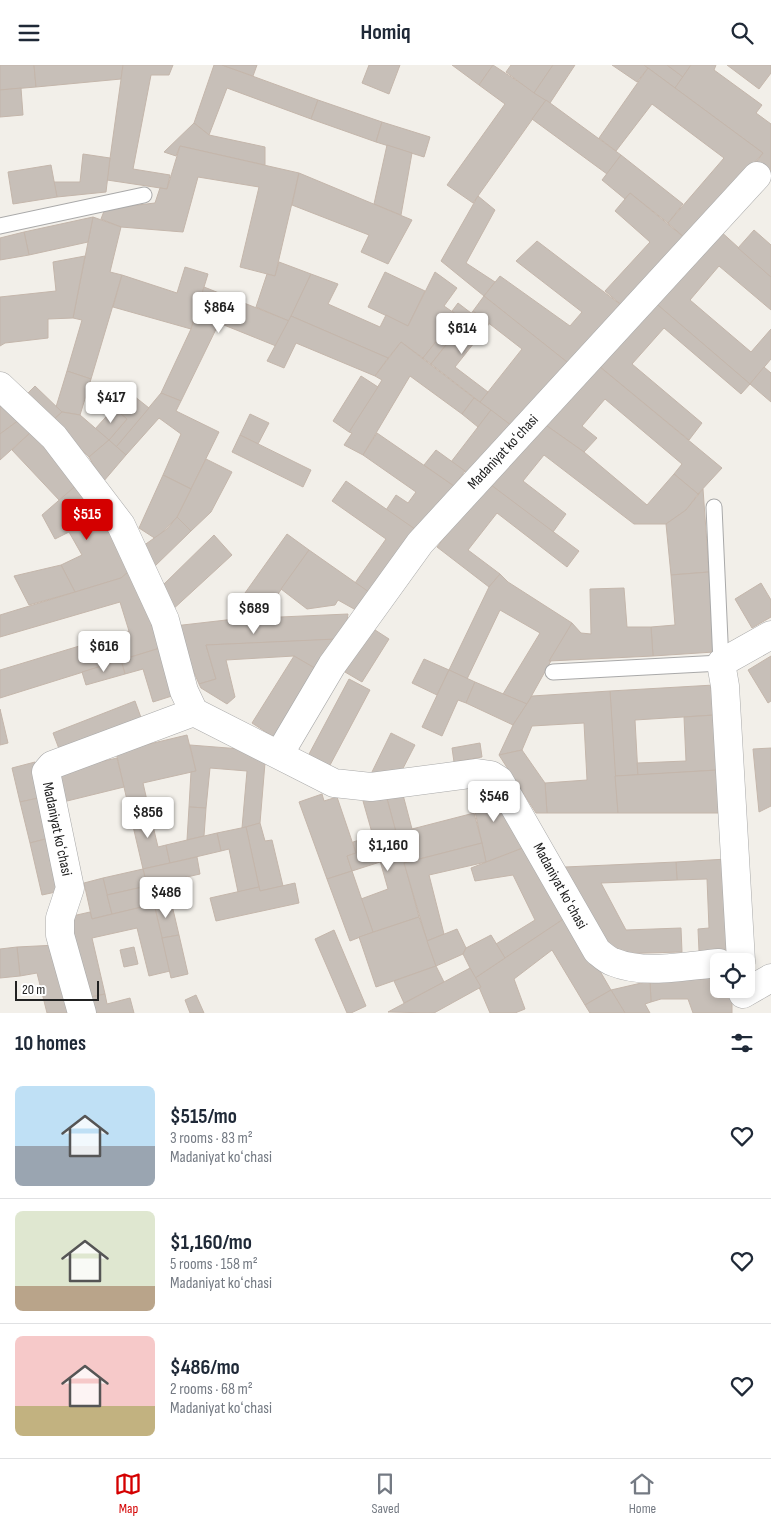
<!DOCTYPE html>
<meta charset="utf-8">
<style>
:root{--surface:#fff;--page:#f2f2f3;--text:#1f2937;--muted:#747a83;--line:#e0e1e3;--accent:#d40000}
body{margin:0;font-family:"Sofia Sans Condensed",sans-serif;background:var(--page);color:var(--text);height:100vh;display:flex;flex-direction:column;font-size:19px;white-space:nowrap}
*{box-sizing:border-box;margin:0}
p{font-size:16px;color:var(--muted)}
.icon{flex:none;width:28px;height:28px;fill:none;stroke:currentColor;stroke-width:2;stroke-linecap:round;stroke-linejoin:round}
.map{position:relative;height:948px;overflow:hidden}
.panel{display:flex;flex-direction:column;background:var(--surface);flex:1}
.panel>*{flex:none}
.tools{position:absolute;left:710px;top:888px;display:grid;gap:10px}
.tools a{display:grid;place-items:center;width:45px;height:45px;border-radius:8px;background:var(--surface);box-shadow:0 2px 8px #0003;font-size:25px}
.scale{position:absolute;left:15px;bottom:12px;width:84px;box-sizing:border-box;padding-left:5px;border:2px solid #222;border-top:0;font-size:14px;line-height:18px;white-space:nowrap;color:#222;-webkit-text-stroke:4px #fff;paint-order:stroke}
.price{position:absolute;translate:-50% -42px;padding:0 11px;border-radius:5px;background:#fff;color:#222;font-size:16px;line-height:32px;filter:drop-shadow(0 1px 2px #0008)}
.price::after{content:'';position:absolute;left:50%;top:30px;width:15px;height:11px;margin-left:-8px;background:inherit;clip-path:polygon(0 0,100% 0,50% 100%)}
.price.on{background:var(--accent);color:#fff}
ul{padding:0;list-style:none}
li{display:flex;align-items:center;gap:15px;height:125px;padding:0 15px}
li+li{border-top:1px solid var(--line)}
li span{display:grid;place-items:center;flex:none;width:140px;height:100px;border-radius:8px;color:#555}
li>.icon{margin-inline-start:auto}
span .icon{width:60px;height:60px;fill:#fffc;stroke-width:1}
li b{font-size:21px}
h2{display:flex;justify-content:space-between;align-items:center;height:60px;padding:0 15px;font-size:21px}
header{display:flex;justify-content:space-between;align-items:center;height:65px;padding:0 15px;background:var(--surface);font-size:22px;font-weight:700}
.tab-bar{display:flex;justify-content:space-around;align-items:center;height:70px;border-top:1px solid var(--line);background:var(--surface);font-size:14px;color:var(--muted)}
.tab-bar a{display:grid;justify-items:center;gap:2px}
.tab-bar .on{color:var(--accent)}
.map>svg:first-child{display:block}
.building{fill:#c7bfb8;stroke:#c4b6ab}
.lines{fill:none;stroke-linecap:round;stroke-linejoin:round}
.service-casing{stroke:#a9a9a9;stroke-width:17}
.minor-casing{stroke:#a9a9a9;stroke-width:29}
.service{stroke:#fff;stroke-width:15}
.minor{stroke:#fff;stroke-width:28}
.labels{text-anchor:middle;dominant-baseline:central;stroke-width:4;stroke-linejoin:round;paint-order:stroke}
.street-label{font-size:15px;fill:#222;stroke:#fff}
</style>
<header><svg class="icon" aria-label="menu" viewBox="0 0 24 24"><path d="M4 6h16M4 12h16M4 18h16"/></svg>Homiq<svg class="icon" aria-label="search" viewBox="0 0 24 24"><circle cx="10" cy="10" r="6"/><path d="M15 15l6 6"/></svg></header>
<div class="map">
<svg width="771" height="948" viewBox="0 0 771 948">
<rect width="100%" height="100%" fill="#f2efe9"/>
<g class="building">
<path d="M0,0H34L36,22L0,25Z"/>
<path d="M34,0H123L121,14L36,22Z"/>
<path d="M123,0H173L169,10H151L133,104L170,110L167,124L107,115Z"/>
<path d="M214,0H222L318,35L311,54L227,23L209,70L194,58Z"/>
<path d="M222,0H257L253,11Z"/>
<path d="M369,0H400L389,29L362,18Z"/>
<path d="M452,0H493L479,20Z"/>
<path d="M493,0L546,35L473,138L447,120L505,39L479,20Z"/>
<path d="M511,0H553L534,28L506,7Z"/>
<path d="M553,0H575L550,38L534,28Z"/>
<path d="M612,0H644L648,3L637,17Z"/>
<path d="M644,0H667L683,12L675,23Z"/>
<path d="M667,0H691L683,12Z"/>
<path d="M691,0H716L714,5L762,40L756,48L771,59V113L754,100L763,88L675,23Z"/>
<path d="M727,0H771V8L759,24Z"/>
<path d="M648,3L763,88L686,174L668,158L724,93L652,39L616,86L599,73Z"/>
<path d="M21,23L23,50L0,52V25Z"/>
<path d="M318,35L382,57L376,77L311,54Z"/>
<path d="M546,35L621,90L607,109L532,54Z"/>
<path d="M382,57L430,72L424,92L376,77Z"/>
<path d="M194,58L209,70L265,82V100L180,81L176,91L164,87Z"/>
<path d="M387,80L412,88L401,150L374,139Z"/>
<path d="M180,81L299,108L275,211L240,202L259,122L198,112L183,167L121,162L101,154L106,141L112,143L155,138L160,123L167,124Z"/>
<path d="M83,89L110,93L106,127L57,132L54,117H80Z"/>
<path d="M621,90L683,139L668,158L630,128L625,134L602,115Z"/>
<path d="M51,100L57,132L13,139L8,107Z"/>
<path d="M299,108L412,155L388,199L361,187L369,170L292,140Z"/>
<path d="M630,128L686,174L625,243L605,226L650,177L615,146Z"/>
<path d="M478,131L495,145L466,198L495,217L484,231L441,196Z"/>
<path d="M93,152L121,162L110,207L122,210L91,314L67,306L82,255L73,253Z"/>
<path d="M93,152L88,177L29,190L24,167Z"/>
<path d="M718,164L771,212V245L719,201L690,235L751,287L771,264V294L750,319L652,235Z"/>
<path d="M754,165L771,180V212L738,183Z"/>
<path d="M24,167L29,190L0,195V173Z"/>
<path d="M537,176L625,243L572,301L484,231L500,211L570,261L582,247L516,196Z"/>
<path d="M85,191L73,253L48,254V273L5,278L0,281V232L56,226L53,197Z"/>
<path d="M279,197L311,209L289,256L256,242L267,209L275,211Z"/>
<path d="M185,202L208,209L191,264L113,242L122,210L177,228Z"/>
<path d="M385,207L425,226L408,261L368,242Z"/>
<path d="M435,207L457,223L444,241L457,250L423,293L401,277L388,293L291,251L311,209L338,219L328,239L380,262L386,250L408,261Z"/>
<path d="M204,222L289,256L276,281L219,258L181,336L161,328L191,264Z"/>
<path d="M484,231L572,301L516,364L480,337L522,284L473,246Z"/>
<path d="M652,235L750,319L741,329L664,263L632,299L702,358L689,375L594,297Z"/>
<path d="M458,238L471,248L431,299L423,293L457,250L452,246Z"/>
<path d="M473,246L489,259L455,302L488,327L480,337L431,299Z"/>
<path d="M291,251L388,293L375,311L296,278L284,303L267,296Z"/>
<path d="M401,277L474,333L462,349L410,311L363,390L344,380L352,368L349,367L382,315L375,311Z"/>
<path d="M594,297L722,403L698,429L674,409L682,399L605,334L582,361L597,373L584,387L540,356Z"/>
<path d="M764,302L771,308V337L750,319Z"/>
<path d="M67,306L91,314L80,350L62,347L56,342Z"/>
<path d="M361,311L378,322L349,367L333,356Z"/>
<path d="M35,321L62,347L52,356L26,330Z"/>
<path d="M161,328L181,336L176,346L219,367L191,424L163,410L181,369L159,353L126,390L116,382Z"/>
<path d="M134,331L149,343L116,382L109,375L127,354L119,348Z"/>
<path d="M474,333L491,345L478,362L462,349Z"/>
<path d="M0,335L19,355L0,369Z"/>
<path d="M114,343L127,354L109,375L95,364Z"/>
<path d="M491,345L516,364L473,412L451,397Z"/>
<path d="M62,347L80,350L109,375L89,392L52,356Z"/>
<path d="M250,349L269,358L258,379L240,370Z"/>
<path d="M19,355L31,367L0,395V369Z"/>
<path d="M540,356L584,387L647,440L674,409L698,429L686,445L666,459H634L544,390L523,416L566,449L553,467L487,417Z"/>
<path d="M31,367L80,417L60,436L12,385Z"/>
<path d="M377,368L454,421L422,469L386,445L396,430L408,438L416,427L363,390Z"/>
<path d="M240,370L311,405L303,422L232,387Z"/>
<path d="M109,375L126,390L103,417L89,392Z"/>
<path d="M436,385L465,406L454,421L424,400Z"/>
<path d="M206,394L232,407L211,447L191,466L177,452Z"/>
<path d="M163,410L191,424L177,452L156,474L139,463Z"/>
<path d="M346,416L422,469L376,532L355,518L386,474L332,436Z"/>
<path d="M80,417L134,502L121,513L75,527L61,500L82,490L69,467L55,474L42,450Z"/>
<path d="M487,417L579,486L567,502L497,448L468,485L500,509L489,522L437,482Z"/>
<path d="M703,424L709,507L671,510L666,459L686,445Z"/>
<path d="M177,452L191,466L154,502L143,481L167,464Z"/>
<path d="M287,469L309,485L261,553L235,554L240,535Z"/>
<path d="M214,470L232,490L170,547L162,521Z"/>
<path d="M309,485L376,532L363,549L338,535L335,540L307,544L281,524Z"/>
<path d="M61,500L75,527L29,540L14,511Z"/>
<path d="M134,502L160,583L0,633V605L129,566L120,537L0,572V550L121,513Z"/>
<path d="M709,507L714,587L653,591L651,562L675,560L671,510Z"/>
<path d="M500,509L508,517L572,558L527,639L503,629L540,568L500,545L467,614L449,605L489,522Z"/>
<path d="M761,518L771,535V552L752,563L735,534Z"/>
<path d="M624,523L627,562H651L653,591L549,596L572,558L581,568L591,569L590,524Z"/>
<path d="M348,549L344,574L206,580L216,614L199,619L174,561L235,554Z"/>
<path d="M372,563L389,574L362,617L345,607Z"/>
<path d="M336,574L318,605L294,591L226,595L235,632L227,639L201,623L199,619L216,614L206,580Z"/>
<path d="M160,583L175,630L153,637L143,604L125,609L121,595Z"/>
<path d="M294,591L318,605L275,673L252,658Z"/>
<path d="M771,591V636L768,638L748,605Z"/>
<path d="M424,594L449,605L437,630L412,618Z"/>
<path d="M121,595L125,609L86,620L82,607Z"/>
<path d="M449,605L475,617L466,638L458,635L442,671L422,662Z"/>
<path d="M349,614L370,625L329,702L308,691Z"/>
<path d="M475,617L527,639L513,660L466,638Z"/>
<path d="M714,620L715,650L635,655L638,710L615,711L610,626Z"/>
<path d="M610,626L618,748H547L545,718L587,715L584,658L532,661L522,685L499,690L513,660L532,631Z"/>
<path d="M135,636L143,658L61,689L53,668Z"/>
<path d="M0,644L8,678L0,680Z"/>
<path d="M715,650L718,705L638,710L637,698L686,696L684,652Z"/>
<path d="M391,668L415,680L397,715L371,709Z"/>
<path d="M187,670L196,706L143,718L148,740L129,744L116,687Z"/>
<path d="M480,678L482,692L454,697L452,683Z"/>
<path d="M190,680L266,686L260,758L242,763L247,706L210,703L206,743L189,742L191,707L196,706Z"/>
<path d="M771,683V741L759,747L753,684Z"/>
<path d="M522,685L545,718L547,748H536L499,690Z"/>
<path d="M117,693L124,722L63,737L56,707Z"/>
<path d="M35,697L43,732L20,737L12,703Z"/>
<path d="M718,705L720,748H618L615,711Z"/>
<path d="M487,716L528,781L486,797L469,719Z"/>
<path d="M402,726L412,764L474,748L482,778L404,798L386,730Z"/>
<path d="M322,729L324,736L337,732L356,788L347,791L352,806L327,814L299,737Z"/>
<path d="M386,730L419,852L373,867L361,834L388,824L363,736Z"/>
<path d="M43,732L53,772L30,778L20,737Z"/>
<path d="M148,740L158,782L166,780L170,798L143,804L129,744Z"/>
<path d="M189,742L206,743L204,771L187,775Z"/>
<path d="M260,758L265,776L272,775L283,821L260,826L246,762Z"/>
<path d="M246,762L259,822L238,827L229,784L221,786L217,768Z"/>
<path d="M217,768L221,786L170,798L166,780Z"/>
<path d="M372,771L380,797L352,806L347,791L356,788L353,777Z"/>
<path d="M53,772L65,825L42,830L30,778Z"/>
<path d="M482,778L486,797L429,810L444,869L427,876L404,798Z"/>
<path d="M528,781L568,851L505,893L496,879L535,855L513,810L475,816L471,803Z"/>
<path d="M197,792L200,809L147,821L143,804Z"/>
<path d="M727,794L731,885L699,886L698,864L709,863L707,814L677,815L676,797Z"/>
<path d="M676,797L677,815L601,818L626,865L681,863L682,887L611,889L565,802Z"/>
<path d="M143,804L147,821L107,830L103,813Z"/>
<path d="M352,806L373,867L350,876L327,814Z"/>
<path d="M103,813L112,849L92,854L84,818Z"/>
<path d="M295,818L299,838L216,856L210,833L259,822L260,826Z"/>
<path d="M147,821L152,840L112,849L107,830Z"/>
<path d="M171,836L179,870L162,873L154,839Z"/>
<path d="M154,839L170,906L149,911L137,863L92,873L105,929L86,933L68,852L90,847L92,854Z"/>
<path d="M568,851L611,925L585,940L552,885L514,914L525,944L515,948H490L475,913Z"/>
<path d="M419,852L436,901L376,922L359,872Z"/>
<path d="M457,864L466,883L463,889L436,901L427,876Z"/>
<path d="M334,865L366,941L351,948H347L315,874Z"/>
<path d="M179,870L188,909L171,913L162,873Z"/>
<path d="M491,870L505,893L475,913L463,889L466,883Z"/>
<path d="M57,880L75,948H47L37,908L20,911L17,882Z"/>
<path d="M17,882L20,911L0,913V884Z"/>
<path d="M134,882L138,899L124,902L120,885Z"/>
<path d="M436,901L444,917L404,938L394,916Z"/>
<path d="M470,903L481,922L434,948L388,947Z"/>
<path d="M719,913V924H732V948H693L688,934H661L651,937L650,916Z"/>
<path d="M650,916L651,937L645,939L650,948H625L611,925Z"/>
<path d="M611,925L625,948H590L585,940Z"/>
<path d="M105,929L107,939L130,933L134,948H90L86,933Z"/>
<path d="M196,930L204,948H190L185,935Z"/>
</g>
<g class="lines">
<defs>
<g id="service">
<path d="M0,161L144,130"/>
<path d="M553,607L721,598L714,442"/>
</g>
<g id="minor">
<path d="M0,321L54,372L121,460L165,555L184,626L194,647L334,718L371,722L477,708L491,710L499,715L597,886C602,890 607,895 613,897C644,910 686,901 719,898"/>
<path d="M280,688L332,600L420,478L757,111"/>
<path d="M741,896L725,621L721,598L771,570"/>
<path d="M743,929L771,913"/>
<path d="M82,948L60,870V853L70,823L46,707L52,700L194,647"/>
</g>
</defs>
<use href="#service" class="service-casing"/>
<use href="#minor" class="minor-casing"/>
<use href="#service" class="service"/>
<use href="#minor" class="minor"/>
</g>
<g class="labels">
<g class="street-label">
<text transform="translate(503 387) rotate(-47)">Madaniyat koʻchasi</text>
<text transform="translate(57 764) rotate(78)">Madaniyat koʻchasi</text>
<text transform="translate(560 821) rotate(61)">Madaniyat koʻchasi</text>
</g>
</g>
</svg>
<div class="tools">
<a><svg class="icon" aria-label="locate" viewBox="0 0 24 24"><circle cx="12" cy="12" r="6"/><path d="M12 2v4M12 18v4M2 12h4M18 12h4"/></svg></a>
</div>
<div class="scale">20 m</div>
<b class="price" style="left:219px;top:269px">$864</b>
<b class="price" style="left:462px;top:290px">$614</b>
<b class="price" style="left:111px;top:359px">$417</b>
<b class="price on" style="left:87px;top:476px">$515</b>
<b class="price" style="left:254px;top:570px">$689</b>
<b class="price" style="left:104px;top:608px">$616</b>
<b class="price" style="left:494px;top:758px">$546</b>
<b class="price" style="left:148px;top:774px">$856</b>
<b class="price" style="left:388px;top:807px">$1,160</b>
<b class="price" style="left:166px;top:854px">$486</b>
</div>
<section class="panel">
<h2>10 homes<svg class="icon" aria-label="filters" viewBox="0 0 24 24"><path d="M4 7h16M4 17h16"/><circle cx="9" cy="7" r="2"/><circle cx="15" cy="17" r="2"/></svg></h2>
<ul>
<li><span style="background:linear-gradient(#bfe0f5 60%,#9aa5b1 0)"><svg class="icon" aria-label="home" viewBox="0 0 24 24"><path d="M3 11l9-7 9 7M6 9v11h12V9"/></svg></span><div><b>$515/mo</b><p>3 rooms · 83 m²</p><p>Madaniyat koʻchasi</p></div><svg class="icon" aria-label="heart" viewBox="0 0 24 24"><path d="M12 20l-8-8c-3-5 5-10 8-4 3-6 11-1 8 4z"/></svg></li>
<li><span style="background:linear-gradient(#dfe7d0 75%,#b9a48a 0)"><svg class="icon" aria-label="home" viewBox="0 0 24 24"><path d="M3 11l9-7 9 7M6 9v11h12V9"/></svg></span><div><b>$1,160/mo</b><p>5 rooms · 158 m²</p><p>Madaniyat koʻchasi</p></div><svg class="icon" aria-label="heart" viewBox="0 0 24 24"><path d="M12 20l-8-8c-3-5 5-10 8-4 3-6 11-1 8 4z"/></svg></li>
<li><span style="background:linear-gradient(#f6c9c9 70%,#c2b280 0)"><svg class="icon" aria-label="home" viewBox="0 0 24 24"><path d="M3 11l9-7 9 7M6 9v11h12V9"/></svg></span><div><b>$486/mo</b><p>2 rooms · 68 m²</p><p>Madaniyat koʻchasi</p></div><svg class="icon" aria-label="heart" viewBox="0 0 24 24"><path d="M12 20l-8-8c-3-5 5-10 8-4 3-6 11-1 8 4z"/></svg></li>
</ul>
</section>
<nav class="tab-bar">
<a class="on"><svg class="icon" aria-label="map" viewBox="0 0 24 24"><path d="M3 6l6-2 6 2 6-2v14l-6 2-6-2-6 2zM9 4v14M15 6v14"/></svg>Map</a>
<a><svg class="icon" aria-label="saved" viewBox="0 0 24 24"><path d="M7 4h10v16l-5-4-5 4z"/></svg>Saved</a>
<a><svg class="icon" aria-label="home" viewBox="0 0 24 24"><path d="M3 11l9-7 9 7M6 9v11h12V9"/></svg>Home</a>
</nav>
